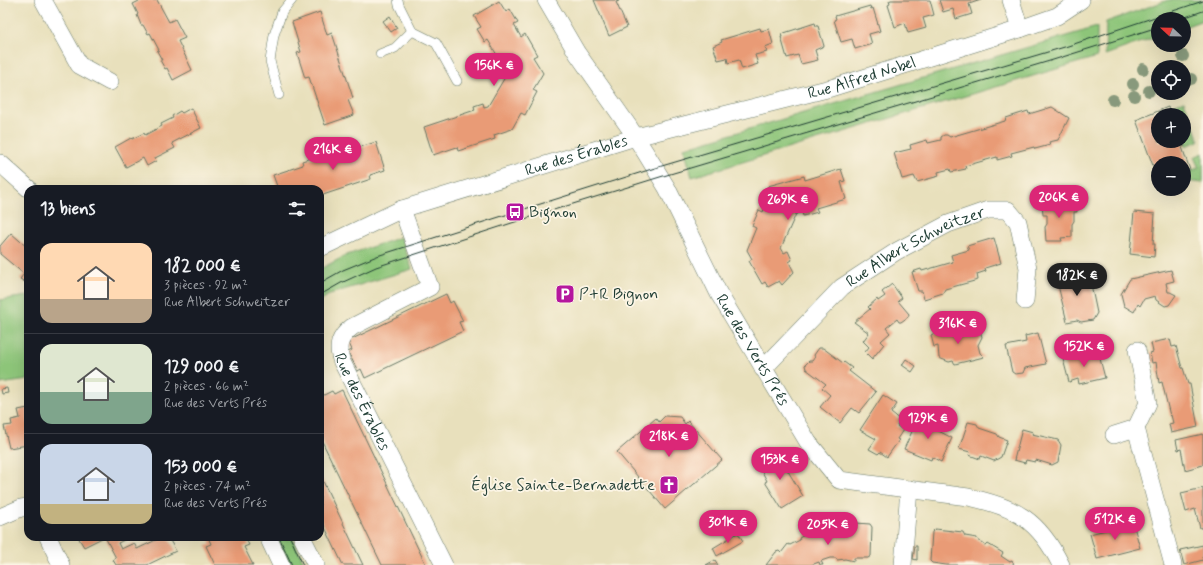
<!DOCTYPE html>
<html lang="fr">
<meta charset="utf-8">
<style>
:root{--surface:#171b24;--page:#20242c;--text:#f1f3f6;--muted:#9ea1a6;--line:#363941;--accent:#db2777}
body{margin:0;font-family:Mynerve,sans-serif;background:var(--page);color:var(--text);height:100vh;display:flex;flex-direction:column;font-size:15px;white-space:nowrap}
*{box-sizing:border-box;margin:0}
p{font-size:13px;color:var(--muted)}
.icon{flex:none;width:22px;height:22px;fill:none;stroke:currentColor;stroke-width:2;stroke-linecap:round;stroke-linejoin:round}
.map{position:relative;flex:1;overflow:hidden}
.details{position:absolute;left:24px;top:185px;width:300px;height:356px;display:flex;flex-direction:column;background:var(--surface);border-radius:12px;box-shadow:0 4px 16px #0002}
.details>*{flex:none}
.needle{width:26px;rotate:292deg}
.controls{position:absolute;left:1151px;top:12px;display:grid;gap:8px}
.controls a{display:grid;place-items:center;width:40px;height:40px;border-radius:50%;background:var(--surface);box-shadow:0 4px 16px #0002;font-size:20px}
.price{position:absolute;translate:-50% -34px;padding:0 9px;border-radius:14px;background:var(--accent);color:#fff;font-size:13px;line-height:26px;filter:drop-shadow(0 1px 2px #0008)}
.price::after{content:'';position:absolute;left:50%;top:24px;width:12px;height:9px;margin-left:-6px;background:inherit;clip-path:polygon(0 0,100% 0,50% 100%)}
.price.active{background:#222;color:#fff}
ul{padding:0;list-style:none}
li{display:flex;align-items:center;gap:12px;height:100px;padding:0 16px}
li+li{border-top:1px solid var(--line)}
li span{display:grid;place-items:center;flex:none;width:112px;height:80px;border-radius:12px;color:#555}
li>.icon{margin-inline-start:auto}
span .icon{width:48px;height:48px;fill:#fffc;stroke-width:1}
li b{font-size:17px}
h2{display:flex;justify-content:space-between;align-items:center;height:48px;padding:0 16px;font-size:17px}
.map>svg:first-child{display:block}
.green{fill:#8dc579;stroke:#568156}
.building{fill:#e99b76}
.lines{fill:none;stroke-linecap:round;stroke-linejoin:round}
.lane-casing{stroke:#657664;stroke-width:10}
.street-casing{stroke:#657664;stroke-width:18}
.lane{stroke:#fff;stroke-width:9}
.street{stroke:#fff;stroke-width:17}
.tram{stroke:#1f3d34;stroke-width:1}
.tree{fill:#88997b}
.labels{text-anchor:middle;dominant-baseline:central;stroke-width:3.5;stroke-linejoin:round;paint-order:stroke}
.street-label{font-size:16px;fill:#1f3d34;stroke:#fcf5e5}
.poi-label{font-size:16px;fill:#1f3d34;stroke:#fcf5e5;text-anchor:start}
</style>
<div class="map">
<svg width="1203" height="565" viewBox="0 0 1203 565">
<rect width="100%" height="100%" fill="#fcf5e5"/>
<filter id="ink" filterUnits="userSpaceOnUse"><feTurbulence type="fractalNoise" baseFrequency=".025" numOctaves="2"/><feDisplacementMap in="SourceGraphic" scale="8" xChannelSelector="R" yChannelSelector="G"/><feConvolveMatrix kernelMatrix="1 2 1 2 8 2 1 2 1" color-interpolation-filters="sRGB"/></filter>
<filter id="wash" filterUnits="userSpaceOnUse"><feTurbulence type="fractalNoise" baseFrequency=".012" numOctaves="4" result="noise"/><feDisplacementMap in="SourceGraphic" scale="16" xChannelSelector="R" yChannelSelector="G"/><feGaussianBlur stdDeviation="0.9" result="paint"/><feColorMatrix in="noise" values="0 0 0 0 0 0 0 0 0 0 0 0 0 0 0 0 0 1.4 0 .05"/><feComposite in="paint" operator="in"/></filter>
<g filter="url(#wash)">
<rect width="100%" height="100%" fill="#e8e0bc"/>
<g class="green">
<path d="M1168,0H1203V20L1184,27V19H1158V36L1105,55L1106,22Z"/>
<path d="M1097,27V57L692,177L684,148Z"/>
<path d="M1184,101L1199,141L1185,146L1184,141V115H1170L1168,107Z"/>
<path d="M1203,153V183L1184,181V172L1199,168L1194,157Z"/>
<path d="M401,237L412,269L330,294L320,301V269L347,255Z"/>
<path d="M28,296V380L0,384V300Z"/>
<path d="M293,539L305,565H290L278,540Z"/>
</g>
<g id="blocks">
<g class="building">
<path d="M141,0H157L169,22L175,19L185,38L178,41L192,70L173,80L167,68L165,69L160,60H162L157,51L159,50L150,33L148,34L143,25H141L137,15L138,14L133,4Z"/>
<path d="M594,0H618L619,1L616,2L627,27L609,36Z"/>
<path d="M891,0H930L934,15L923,18L926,28L908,33L905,23L895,27L888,5L890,4L889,1Z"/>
<path d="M939,0H981L969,4L972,14L956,19L953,9L943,12Z"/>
<path d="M499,1L506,12L510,9L518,23L514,25L521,37L525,34L537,55L533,57L543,73L533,90L537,92L525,115L521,113L512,129L494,135L495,139L458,151L457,147L433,155L424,127L475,110L474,106L483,103L484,107L488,106L508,72L505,68L501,70L497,62L500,60L488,40L485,42L477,29L481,27L474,16Z"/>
<path d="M870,6L871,9L873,8L880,31L869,34L872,44L855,49L852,39L841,42L834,20L836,19L835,16Z"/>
<path d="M320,12L327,35L332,33L353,98L348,100L354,115L325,125L309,77L305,78L297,53L301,52L292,22Z"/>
<path d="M390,16L397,28L391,32L383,21Z"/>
<path d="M815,23L816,26H818L824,46L815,50L818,60L801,64L798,55L787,58L781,37H782L781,34Z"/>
<path d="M760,28L761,31L769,29L773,44L765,47L767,52L755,55L758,64L742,69L739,60L728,63L727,58L718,60L713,46L722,42L721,40Z"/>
<path d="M1052,107L1069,118L1058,140L1049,142L1050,145L1035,149L1034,147L1011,153L1012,156L997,160V157L965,166L966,169L951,172L950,169L938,172L939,176L917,182L914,176L902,179L894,153L911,149L910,145L927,140L928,143L941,140V137L944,135H947L950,137L1005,121L1006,118L1028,111L1029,114Z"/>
<path d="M1168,107L1170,115H1158V141H1184L1185,146L1182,147L1190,170L1184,172V163H1158V179L1136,120Z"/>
<path d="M191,108L201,128L172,143L175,148L155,158L156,161L147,166L143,158L126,167L115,147L131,138L132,139L144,133L145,135L162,126L161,124L173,118L172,116L180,111L182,113Z"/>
<path d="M376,142L385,170L370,175L371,179L320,196V189H278L273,175L303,165L302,161L327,153L328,157Z"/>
<path d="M841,169L845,181L841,182L846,199L816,208L818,212L803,216L802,212L796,214L781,248L784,253L788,251L792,260L789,262L794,272L782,285L779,281L768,287L765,282L762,284L749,261L752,259L747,250L756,228L752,226L759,210L763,212L771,192L767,190L768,186L804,176L805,180Z"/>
<path d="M1042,201H1076L1077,212H1074V221L1072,224V237L1061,238L1062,241H1046L1045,227L1047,224V215H1043Z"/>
<path d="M1134,212L1155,214L1153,244H1155L1154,257L1130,254Z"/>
<path d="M11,233L28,248V282H25L20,279L24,274L0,254V246Z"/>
<path d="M994,238L1001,263L985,268L986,271L977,274L978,280L945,289L943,293L924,299L922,291H918L912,272L921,269L922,271L953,262L951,255L969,250L967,246Z"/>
<path d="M1088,270L1097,313L1093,320L1081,322L1077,320L1067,322L1056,277Z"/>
<path d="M1171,270L1174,281L1166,283L1168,292H1170L1176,295L1169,305L1165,306L1156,300L1155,296L1144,299L1140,306L1138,304L1134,312L1124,306L1121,294L1130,279Z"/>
<path d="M892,284L902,298L898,301L909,314L908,317L901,322H899L897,319L886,328L890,333L881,341L884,344L872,359L865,352L869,347L863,341L869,333L854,322L870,309L868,307L877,299L878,301L885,296L882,292Z"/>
<path d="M446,294L450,303L453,301L463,321L459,322L463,331L365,378L361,369L358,371L348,352L352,350L348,341Z"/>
<path d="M959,326L962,334L980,330L982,337L978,345L980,353L984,357L955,364L953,361L949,362L939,358L938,346L934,347L931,335L935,333Z"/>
<path d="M1038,333L1046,364L1025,368L1023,373L1015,374L1012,372L1006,346L1026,342L1025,336Z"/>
<path d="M1170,339L1172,347L1176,346L1182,368H1183L1188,384H1190L1198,427L1171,433L1169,424L1173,423L1171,415L1170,416L1162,382L1159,383L1156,362L1152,363L1150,353L1153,352L1151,343Z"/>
<path d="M819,348H823L843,363L844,362L852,368L849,371L876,392L859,413L852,408L840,423L820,407L830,395L822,388L826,384L806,369L805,365L809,361H812L815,357L814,355Z"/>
<path d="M1098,351L1105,378L1079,384L1078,379L1069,382L1063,359Z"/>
<path d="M906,359L916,366L912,372L902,365Z"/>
<path d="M7,388L8,393L2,394L1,389Z"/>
<path d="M342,390L426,565H382L320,437V397L332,391L334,394Z"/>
<path d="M883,395L897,404L891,413L900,420L897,426L903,430L897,439L899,440L887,457L880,452L878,454L869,449L876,439L860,430Z"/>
<path d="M28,408V445L9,448L4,426L12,425L11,420L20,418L18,410Z"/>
<path d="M921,412L935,419L931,427L952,438L941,462L932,457L931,460L904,449Z"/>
<path d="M665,416L680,417L685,424L688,421L722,460L665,509L617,452L656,418L659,422Z"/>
<path d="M968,422L977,424L979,428L997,434L999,437L1007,440L1001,457L994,461L981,456L980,459L969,455L970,452L959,449Z"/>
<path d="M1022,429L1033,432L1032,434L1058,440L1061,445L1058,462L1052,465L1036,460L1035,462L1026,460L1025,463L1014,460Z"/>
<path d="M1203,434V465L1185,470L1181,449L1178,450L1176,440Z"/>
<path d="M777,453L803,496L782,509L765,482L767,481L758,464Z"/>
<path d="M320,475L363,565H343L320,517Z"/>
<path d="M1203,488V528H1200L1195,509L1186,512L1181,493Z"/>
<path d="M842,522L870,524L872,527L871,556L868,558H854V561L845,559L837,560L836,558H830L821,561L823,565H820L819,562L811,565H766L776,552L779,551L781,553L788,544L790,545L800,540L799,538L814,530L816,533L826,528V526H838Z"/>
<path d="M1133,523L1140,548L1097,559L1090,534Z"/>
<path d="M935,529L963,532L965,536L977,538V539L986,546L988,544L1003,553L1001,556L1010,562L1012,561L1014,565H946L932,563L930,561L932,532Z"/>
<path d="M738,533L743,541L717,556L713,548Z"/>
<path d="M78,537H104L84,547Z"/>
<path d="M105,537H130L118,543L121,549L134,543L137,549L162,537H168L176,551L147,565H116L113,560L116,558Z"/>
<path d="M208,537H245L249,545L244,547L253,565H215L206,546L211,544Z"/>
<path d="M1203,545V560L1184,565L1180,550Z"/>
<path d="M915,546H917V560L913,559Z"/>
<path d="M715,560L718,565H706Z"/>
</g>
</g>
</g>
<g filter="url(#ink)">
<use href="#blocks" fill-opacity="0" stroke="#657664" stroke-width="1"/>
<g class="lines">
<defs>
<g id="lane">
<path d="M398,0L399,5L412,31L436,43L457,81"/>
<path d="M380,54L395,48L412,31"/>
<path d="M279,95L270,61L274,35L282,12L292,0"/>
</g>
<g id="street">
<path d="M43,0L79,65L110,82"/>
<path id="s1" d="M546,0L577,53L629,127L645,152L667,188L719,294L808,442L839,480L968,497C1016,507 1039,520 1061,565"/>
<path d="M1011,0L1020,29"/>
<path d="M0,163L29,189"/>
<path id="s2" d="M402,209L430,287L352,327C339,337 336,347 342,362L444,565"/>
<path id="s3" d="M320,248L402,209L636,137L831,88L1020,29L1057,16L1081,0"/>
<path id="s4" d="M763,369L842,287L897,251L948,224L988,210H1008L1018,222L1028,268L1025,301"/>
<path d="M1136,428L1148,403L1137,350"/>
<path d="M1114,435L1136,428L1173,565"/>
<path d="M0,517L21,508L28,507"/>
<path d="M48,537L61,565"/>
<path d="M268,537L281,565"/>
<path d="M302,537L316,565"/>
<path d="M903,565L909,489"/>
</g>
</defs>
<use href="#lane" class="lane-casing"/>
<use href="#street" class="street-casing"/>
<use href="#lane" class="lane"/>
<use href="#street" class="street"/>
<g class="tram">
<path d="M1180,19L1203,11"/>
<path d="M320,283L343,270L377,256L515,212L655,168L1068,46L1203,1"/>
<path d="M320,295L341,283L376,267L518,221L660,177L1053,60L1158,27"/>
<path d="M279,537L292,565"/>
<path d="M290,537L303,565"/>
</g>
</g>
<g class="tree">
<circle cx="1183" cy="56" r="6"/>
<circle cx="1143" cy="69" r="6"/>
<circle cx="1191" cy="79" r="6"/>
<circle cx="1133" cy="84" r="6"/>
<circle cx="1149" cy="91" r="6"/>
<circle cx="1134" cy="96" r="6"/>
<circle cx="1113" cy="100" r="6"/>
</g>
</g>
<defs>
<symbol id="bus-square" viewBox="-11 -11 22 22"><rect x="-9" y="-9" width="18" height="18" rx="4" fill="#b5179e" stroke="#fcf5e5"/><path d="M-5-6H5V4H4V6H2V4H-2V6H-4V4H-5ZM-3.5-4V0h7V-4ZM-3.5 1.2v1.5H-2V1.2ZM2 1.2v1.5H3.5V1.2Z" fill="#fff"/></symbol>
<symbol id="parking-square" viewBox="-11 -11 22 22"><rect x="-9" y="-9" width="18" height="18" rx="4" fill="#b5179e" stroke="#fcf5e5"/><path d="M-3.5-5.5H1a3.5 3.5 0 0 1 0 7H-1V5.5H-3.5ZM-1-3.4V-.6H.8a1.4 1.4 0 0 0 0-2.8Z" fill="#fff"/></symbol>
<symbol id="church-square" viewBox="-11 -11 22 22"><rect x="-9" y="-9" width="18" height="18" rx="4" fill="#b5179e" stroke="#fcf5e5"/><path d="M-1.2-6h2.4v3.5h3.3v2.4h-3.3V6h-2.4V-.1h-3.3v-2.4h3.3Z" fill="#fff"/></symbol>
</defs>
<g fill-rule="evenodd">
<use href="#bus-square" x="504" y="201" width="22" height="22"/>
<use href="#parking-square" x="554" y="283" width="22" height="22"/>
<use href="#church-square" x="658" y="474" width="22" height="22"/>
</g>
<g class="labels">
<g class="street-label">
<text stroke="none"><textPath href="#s3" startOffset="569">Rue Alfred Nobel</textPath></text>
<text stroke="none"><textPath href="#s3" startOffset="273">Rue des Érables</textPath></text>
<text stroke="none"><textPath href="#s4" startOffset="198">Rue Albert Schweitzer</textPath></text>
<text stroke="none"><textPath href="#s1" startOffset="407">Rue des Verts Prés</textPath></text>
<text stroke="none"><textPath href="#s2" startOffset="255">Rue des Érables</textPath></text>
</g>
<g class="poi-label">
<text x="529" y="212">Bignon</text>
<text x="579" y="294">P+R Bignon</text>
<text x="655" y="485" text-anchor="end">Église Sainte-Bernadette</text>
</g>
</g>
</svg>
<div class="controls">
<a><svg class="needle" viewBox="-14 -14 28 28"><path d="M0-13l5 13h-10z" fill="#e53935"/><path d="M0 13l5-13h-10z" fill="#9ea1a6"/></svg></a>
<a><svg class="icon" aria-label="locate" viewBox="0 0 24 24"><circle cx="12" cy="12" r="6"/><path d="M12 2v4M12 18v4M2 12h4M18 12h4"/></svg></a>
<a>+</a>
<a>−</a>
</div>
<b class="price" style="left:494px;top:87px">156K €</b>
<b class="price" style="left:333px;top:171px">216K €</b>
<b class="price" style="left:1059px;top:219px">206K €</b>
<b class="price" style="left:788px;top:221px">269K €</b>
<b class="price active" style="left:1077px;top:297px">182K €</b>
<b class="price" style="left:958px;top:345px">316K €</b>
<b class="price" style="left:1084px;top:368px">152K €</b>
<b class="price" style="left:928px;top:440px">129K €</b>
<b class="price" style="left:669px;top:458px">218K €</b>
<b class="price" style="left:780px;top:481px">153K €</b>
<b class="price" style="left:1115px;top:541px">512K €</b>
<b class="price" style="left:728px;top:544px">301K €</b>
<b class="price" style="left:828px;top:546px">205K €</b>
<section class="details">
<h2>13 biens<svg class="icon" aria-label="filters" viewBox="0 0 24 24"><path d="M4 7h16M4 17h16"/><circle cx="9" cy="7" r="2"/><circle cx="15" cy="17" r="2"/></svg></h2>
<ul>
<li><span style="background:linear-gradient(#ffd9b3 70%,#b9a48a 0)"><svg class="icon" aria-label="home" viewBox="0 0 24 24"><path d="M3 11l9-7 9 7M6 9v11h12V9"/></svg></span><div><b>182 000 €</b><p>3 pièces · 92 m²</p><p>Rue Albert Schweitzer</p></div></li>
<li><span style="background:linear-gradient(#dfe7d0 60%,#7fa58c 0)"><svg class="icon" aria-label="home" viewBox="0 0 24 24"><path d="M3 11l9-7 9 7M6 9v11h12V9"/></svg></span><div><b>129 000 €</b><p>2 pièces · 66 m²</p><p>Rue des Verts Prés</p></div></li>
<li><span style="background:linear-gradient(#c9d6e8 75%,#c2b280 0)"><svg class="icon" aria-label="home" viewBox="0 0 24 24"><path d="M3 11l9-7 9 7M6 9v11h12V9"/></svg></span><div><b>153 000 €</b><p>2 pièces · 74 m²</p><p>Rue des Verts Prés</p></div></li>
</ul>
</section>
</div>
